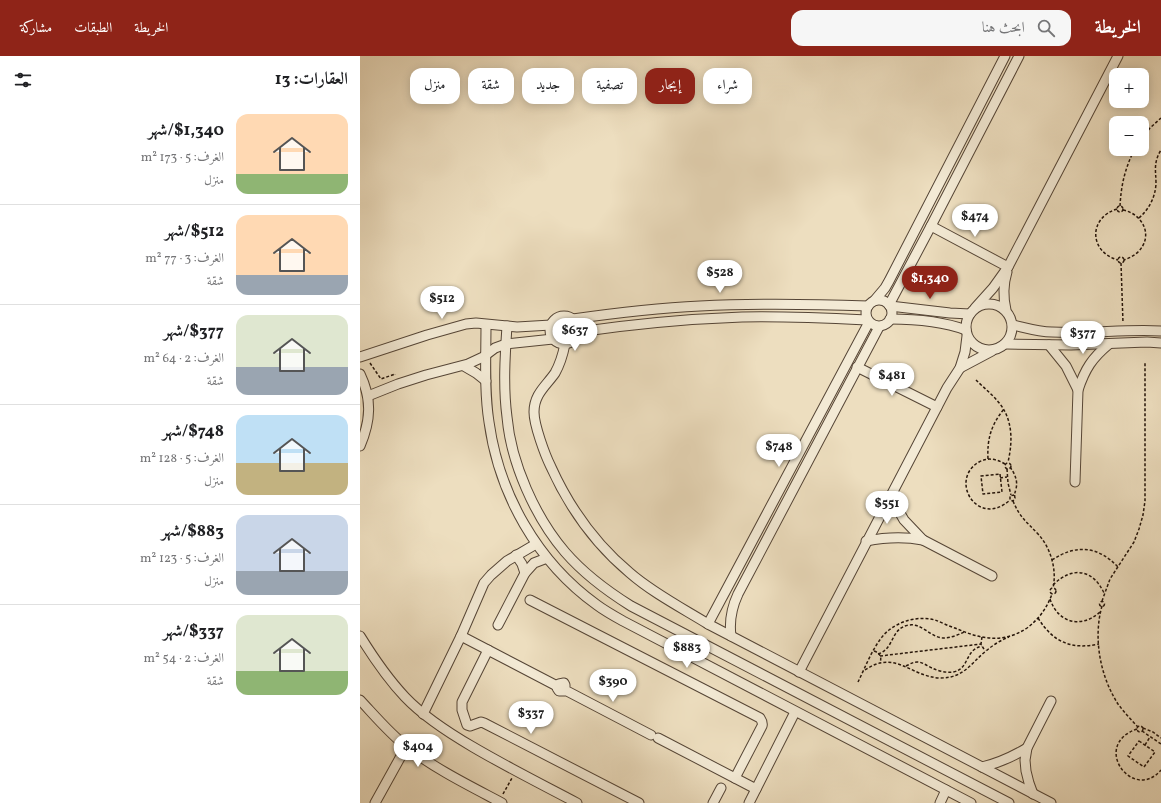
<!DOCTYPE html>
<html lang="ar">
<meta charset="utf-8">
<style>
:root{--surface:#fff;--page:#f6f6f6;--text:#202124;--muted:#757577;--line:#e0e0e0;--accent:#8f2418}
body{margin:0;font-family:Vollkorn,Amiri,serif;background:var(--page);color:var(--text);direction:rtl;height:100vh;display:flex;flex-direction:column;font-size:15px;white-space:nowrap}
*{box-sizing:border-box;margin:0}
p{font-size:13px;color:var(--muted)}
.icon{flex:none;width:22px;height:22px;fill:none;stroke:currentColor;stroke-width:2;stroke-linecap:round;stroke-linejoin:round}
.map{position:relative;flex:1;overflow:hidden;direction:ltr}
.sheet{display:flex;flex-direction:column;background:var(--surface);width:360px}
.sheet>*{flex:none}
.banner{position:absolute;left:12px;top:12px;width:380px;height:36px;direction:rtl;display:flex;gap:8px}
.buttons{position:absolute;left:749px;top:12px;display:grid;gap:8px}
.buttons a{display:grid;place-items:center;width:40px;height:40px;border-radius:8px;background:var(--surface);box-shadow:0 2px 10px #0003;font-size:20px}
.price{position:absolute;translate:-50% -34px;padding:0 9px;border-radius:14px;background:#fff;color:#222;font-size:13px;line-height:26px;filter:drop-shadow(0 1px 2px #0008)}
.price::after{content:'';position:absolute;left:50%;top:24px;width:12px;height:9px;margin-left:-6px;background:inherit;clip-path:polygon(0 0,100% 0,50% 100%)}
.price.current{background:var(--accent);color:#fff}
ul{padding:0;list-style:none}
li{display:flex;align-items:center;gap:12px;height:100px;padding:0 12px}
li+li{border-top:1px solid var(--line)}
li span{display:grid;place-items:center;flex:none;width:112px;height:80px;border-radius:12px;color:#555}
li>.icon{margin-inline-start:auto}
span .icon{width:48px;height:48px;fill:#fffc;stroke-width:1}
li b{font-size:17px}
h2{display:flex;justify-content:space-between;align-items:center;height:48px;padding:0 12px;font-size:17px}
.tag{padding:0 14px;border-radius:12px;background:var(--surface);box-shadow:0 2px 10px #0003;font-size:14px;line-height:36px}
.tag.current{background:var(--accent);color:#fff}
header{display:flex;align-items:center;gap:24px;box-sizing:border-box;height:56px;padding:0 20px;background:var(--accent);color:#fff}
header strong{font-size:19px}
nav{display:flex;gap:22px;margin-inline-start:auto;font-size:14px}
.search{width:280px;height:36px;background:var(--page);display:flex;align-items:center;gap:10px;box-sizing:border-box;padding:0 14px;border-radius:12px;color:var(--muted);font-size:15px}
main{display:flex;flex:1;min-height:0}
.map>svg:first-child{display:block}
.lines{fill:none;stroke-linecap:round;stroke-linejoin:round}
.minor-casing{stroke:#554536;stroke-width:11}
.path{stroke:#221208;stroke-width:1.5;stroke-dasharray:3 2;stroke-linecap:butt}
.minor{stroke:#f3ead5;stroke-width:9}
</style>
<header>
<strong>الخريطة</strong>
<div class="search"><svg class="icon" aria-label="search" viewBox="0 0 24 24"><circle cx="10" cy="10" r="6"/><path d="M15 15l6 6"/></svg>ابحث هنا</div>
<nav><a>الخريطة</a><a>الطبقات</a><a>مشاركة</a></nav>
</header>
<main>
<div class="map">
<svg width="801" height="747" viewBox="0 0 801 747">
<rect width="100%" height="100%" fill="#eddebf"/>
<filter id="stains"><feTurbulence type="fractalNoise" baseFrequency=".005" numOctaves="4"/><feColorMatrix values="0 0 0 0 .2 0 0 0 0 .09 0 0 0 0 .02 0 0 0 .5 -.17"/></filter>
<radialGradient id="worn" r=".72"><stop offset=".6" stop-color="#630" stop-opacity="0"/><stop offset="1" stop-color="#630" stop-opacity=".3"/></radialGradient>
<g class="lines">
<defs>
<g id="minor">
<path d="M571,170L648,211"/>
<circle cx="519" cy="257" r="13"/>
<path d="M514,245L525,232L529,225L645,0"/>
<circle cx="629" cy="271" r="23"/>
<path d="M529,249L571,170L659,0"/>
<path d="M530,250L590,257L610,258"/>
<path d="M615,252L633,232L648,211L758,0"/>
<path d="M646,254C643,241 643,229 647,216"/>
<circle cx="204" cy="274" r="14"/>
<path d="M213,263C255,257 297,252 340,250C396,247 452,248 508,250"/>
<path d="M530,263C555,263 582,265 606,274"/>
<path d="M126,269C126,301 124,334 129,366C139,438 177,506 237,549C245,555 254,560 263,565L611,747"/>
<path d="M653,269C666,272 679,276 692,276C729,278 765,273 801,275"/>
<path d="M147,270C145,300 143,331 147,361C151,407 175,461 205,496C224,518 247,535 271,550L649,747"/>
<path d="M218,276C273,268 327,263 382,261C424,260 466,262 507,264"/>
<path d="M205,288C203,298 200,308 195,317C186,330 174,338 174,356C174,369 185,399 191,411C210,453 234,487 270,517C293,537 322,552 348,568L691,747"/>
<path d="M646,288L711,289L787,286L801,287"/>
<path d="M689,289L706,310L718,334"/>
<path d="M0,301L67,279L106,268L116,267L157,271L191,269"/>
<path d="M104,310L116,317L126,325"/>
<path d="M497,311L577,351"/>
<path d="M600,312L632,295"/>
<path d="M0,318C12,343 11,364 0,390"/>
<path d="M8,340L38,328L66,319L108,308L123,301L135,292L146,288L193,283"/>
<path d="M715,426L718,334C725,313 732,302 749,288"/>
<path d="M530,440L544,464L563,484L632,520"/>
<path d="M506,485C526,481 543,480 563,484"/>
<path d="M156,499L162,508L165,517"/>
<path d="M170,544L400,662C402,665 403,667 402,670L375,722"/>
<path d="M348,568L509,266"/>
<path d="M138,569L165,517L174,507L187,502"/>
<path d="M0,580C13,601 27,622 45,641C64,661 89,677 113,691C147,711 183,729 217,747"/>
<path d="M101,580L197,630"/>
<path d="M371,580C369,565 371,553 378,538L519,271"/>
<path d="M128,594L102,646V654L107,669L110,670L121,666L124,667L279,747"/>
<path d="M439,616L587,332L600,312L605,296L607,280"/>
<path d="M205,634V629L204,627L199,628L197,632L199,635H204L205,634L291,679"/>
<path d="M0,644C15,660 30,678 47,691C77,714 110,730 142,747"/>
<path d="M63,658L101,580L124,527L131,519L147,505L176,488"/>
<path d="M298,682L396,733"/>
<path d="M622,711C639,707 652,701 667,692"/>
<path d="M673,738L669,727L666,715L665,704L667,692L691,645"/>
<path d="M15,747L46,691"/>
<path d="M353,747L361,732"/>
<path d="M389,747L435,656"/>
<path d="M580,747L586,734"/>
</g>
</defs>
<use href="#minor" class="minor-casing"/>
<g class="path">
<path d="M782,82L790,72L801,62"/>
<path d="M760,150C761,130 765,111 775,93"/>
<circle cx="760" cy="153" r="3"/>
<path d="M757,153C728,162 729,196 758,204"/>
<path d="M763,154C783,158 794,180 778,196C774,200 769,202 764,204"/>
<path d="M779,162C789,153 795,142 796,128C796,115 793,107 801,94"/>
<circle cx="761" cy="204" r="3"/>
<path d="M761,207L763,267"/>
<path d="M10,307L21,323L35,318V319"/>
<path d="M616,324C625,333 638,343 644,354C653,370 652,389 648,406"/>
<path d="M628,403C627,383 631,369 644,353"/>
<circle cx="648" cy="410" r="3"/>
<path d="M645,408C637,403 628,401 619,406C588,424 618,473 650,444"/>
<path d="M650,411C655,418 658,425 656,433C655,437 654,438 655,442L653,445L650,444V440L654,439"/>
<path d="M647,413L648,427L651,439"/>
<path d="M640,418L642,436L623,438L621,420Z"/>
<path d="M640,422L647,421"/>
<path d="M653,445C660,462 667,466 679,479C691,493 697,514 693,532"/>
<path d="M692,504C716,488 738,490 758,511"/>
<path d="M693,529C712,510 733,513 744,537"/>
<circle cx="693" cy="535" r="3"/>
<path d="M690,543C698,567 721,573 740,556"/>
<path d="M742,545L750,523L774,486L779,473L783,459L785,445V307"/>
<circle cx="742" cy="548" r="2.5"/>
<path d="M742,550C733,582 740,620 758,648C764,656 771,664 778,671"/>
<path d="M678,562C693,586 711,594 739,588"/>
<path d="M622,581L621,588L625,595"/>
<path d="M514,595C520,597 522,601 520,607"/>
<path d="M518,598C535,593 530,572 549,569C562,567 570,581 583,582C591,582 598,579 604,576"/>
<path d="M520,600L621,588"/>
<path d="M546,610C550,608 553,606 557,606C563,606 567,610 572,612C578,615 586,617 593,616C610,613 604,594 622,590"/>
<path d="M505,614C535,593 551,621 580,622C604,622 610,608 626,595C633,589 641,584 649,581"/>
<path d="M498,626C506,610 515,585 529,574C542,564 559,560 575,564C581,566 588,570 595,572C620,583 643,588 667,572C679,563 687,552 692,538"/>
<circle cx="780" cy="673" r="3"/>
<path d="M783,672L793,676L801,682"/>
<path d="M777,673C730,689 773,747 801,714"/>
<path d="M782,675L801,688"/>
<path d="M779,685L795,696L784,711L768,700Z"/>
<path d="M785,689L790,681"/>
<path d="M143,738L152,722"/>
</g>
<use href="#minor" class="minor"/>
</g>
<rect width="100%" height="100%" filter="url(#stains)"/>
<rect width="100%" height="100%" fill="url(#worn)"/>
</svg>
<div class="buttons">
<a>+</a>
<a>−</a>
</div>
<b class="price" style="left:615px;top:182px">$474</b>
<b class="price" style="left:360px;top:238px">$528</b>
<b class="price current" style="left:570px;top:244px">$1,340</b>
<b class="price" style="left:82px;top:264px">$512</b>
<b class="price" style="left:215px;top:296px">$637</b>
<b class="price" style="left:723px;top:299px">$377</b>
<b class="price" style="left:532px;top:341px">$481</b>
<b class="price" style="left:419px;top:412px">$748</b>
<b class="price" style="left:527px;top:469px">$551</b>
<b class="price" style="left:327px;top:613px">$883</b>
<b class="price" style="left:253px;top:647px">$390</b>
<b class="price" style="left:171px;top:679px">$337</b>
<b class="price" style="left:58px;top:712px">$404</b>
<div class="banner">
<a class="tag">شراء</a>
<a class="tag current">إيجار</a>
<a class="tag">تصفية</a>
<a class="tag">جديد</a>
<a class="tag">شقة</a>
<a class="tag">منزل</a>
</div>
</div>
<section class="sheet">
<h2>العقارات: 13<svg class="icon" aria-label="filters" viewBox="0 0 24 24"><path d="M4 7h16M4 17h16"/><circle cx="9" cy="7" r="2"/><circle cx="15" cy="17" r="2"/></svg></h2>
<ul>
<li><span style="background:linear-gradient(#ffd9b3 75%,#8fb573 0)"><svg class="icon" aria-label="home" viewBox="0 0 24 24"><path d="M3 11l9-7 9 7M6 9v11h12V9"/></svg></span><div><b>$1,340/شهر</b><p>الغرف: 5 · 173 m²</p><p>منزل</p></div></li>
<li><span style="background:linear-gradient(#ffd9b3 75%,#9aa5b1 0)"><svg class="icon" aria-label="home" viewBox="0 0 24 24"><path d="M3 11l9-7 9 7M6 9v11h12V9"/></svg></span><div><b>$512/شهر</b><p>الغرف: 3 · 77 m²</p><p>شقة</p></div></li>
<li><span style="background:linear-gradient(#dfe7d0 65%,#9aa5b1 0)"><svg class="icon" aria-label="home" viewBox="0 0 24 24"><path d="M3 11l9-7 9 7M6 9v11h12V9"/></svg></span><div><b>$377/شهر</b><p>الغرف: 2 · 64 m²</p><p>شقة</p></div></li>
<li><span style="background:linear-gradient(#bfe0f5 60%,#c2b280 0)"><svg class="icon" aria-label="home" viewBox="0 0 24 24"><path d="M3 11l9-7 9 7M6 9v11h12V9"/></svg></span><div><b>$748/شهر</b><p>الغرف: 5 · 128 m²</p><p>منزل</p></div></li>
<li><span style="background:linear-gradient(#c9d6e8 70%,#9aa5b1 0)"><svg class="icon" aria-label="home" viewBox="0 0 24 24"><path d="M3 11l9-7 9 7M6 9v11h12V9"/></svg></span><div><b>$883/شهر</b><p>الغرف: 5 · 123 m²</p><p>منزل</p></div></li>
<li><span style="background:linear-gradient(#dfe7d0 70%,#8fb573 0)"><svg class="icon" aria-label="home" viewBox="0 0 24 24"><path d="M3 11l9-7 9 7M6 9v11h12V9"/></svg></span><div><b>$337/شهر</b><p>الغرف: 2 · 54 m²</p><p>شقة</p></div></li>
</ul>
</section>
</main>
